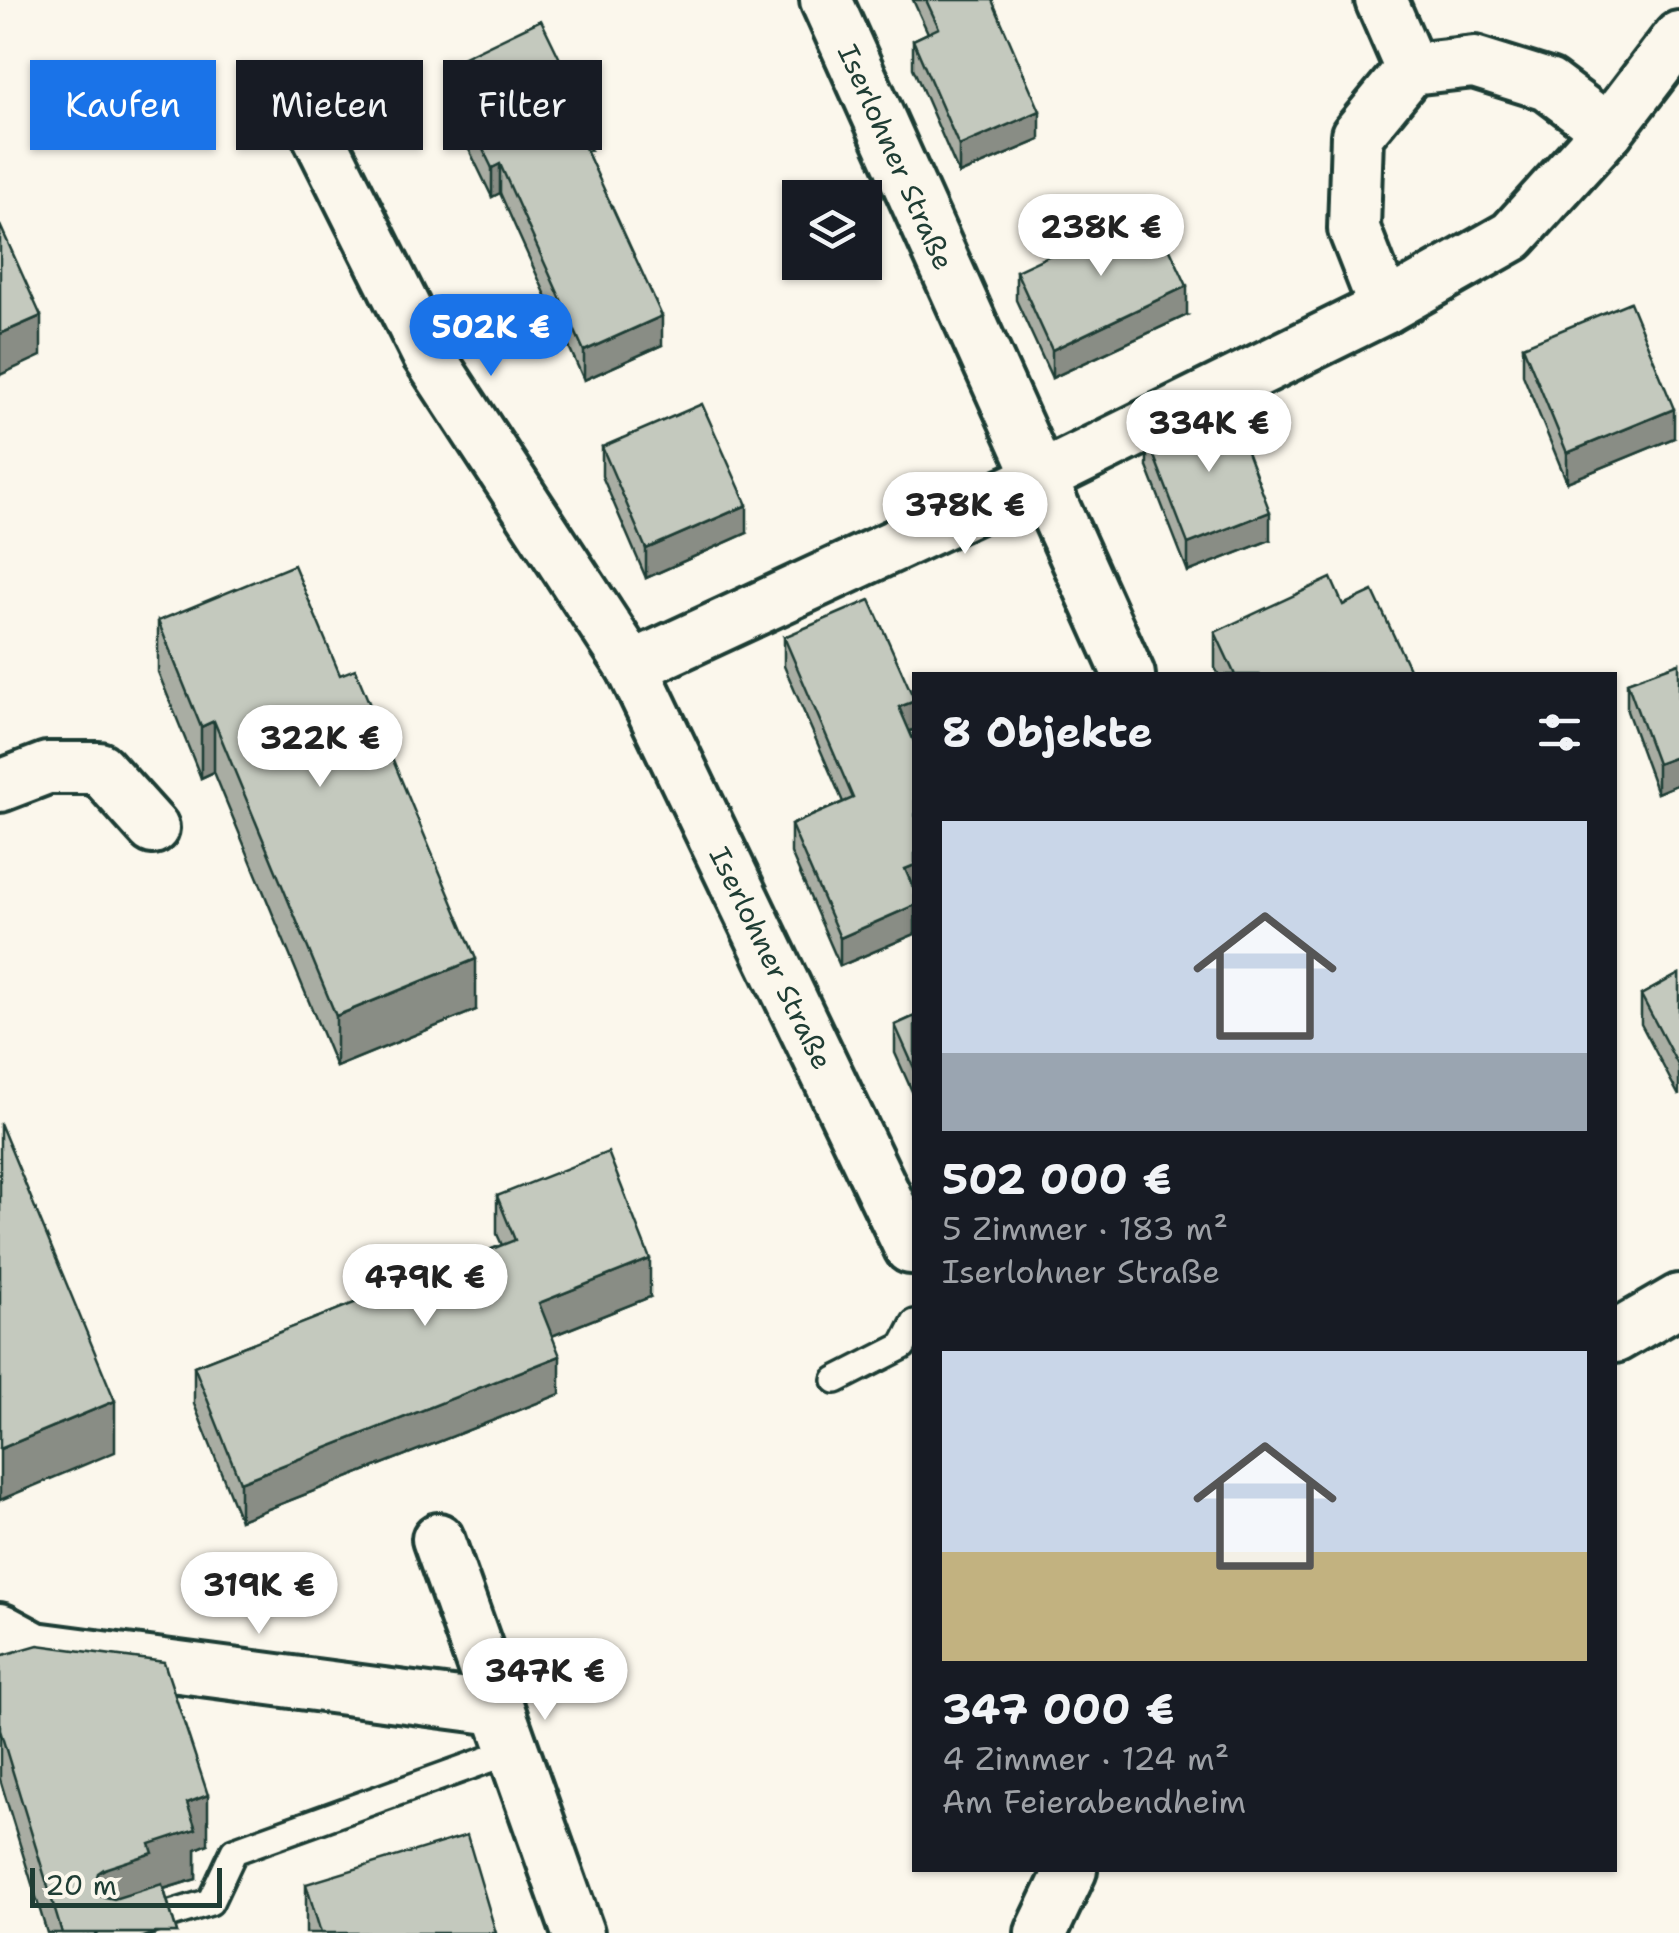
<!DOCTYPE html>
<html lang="de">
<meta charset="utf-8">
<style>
:root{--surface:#171b24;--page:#242831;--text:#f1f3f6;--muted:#9ea1a6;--accent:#1a73e8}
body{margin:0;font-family:"Shantell Sans",sans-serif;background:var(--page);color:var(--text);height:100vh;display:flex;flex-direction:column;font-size:38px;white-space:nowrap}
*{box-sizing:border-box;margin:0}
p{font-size:32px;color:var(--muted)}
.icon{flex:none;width:55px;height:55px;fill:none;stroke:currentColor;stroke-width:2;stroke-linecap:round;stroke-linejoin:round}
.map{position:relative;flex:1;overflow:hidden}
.drawer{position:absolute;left:912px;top:672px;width:705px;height:1200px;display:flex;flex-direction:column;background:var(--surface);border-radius:0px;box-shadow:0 2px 8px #0004}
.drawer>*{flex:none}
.guide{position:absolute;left:30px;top:60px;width:732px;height:90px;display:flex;gap:20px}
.controls{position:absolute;left:782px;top:180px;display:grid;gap:20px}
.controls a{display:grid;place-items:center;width:100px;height:100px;border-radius:0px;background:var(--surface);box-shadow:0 2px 8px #0004;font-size:50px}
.scale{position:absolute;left:30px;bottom:25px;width:192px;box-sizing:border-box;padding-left:10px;border:5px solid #1f3d34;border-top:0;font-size:28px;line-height:35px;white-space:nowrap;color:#1f3d34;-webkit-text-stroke:8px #fbf7ec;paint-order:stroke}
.price{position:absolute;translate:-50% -85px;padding:0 22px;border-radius:35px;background:#fff;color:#222;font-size:32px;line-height:65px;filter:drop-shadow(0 2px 5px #0008)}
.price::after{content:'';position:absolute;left:50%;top:60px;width:30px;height:22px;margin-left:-15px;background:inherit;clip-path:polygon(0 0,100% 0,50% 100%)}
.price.on{background:var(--accent);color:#fff}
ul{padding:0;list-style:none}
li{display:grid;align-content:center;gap:20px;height:530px;padding:0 30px}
li span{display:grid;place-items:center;height:310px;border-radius:0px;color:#555}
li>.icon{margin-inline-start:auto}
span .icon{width:180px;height:180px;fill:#fffc;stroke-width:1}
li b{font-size:42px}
h2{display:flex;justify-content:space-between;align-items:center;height:120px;padding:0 30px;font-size:42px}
.chip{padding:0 35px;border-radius:0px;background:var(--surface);box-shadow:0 2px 8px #0004;font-size:35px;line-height:90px}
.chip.on{background:var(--accent);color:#fff}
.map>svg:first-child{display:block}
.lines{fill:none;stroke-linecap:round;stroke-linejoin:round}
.service-casing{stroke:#1f3d34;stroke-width:32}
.minor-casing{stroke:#1f3d34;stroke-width:58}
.service{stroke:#fbf7ec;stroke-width:25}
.minor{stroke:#fbf7ec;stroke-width:50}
.wall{fill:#a9ada3;stroke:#1f3d34;stroke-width:2.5}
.shaded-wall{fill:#898d85;stroke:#1f3d34;stroke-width:2.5}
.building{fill:#c4c9be;stroke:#1f3d34;stroke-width:2.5}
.labels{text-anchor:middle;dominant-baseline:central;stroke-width:8;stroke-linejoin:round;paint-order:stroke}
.street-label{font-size:28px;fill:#1f3d34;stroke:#fbf7ec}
</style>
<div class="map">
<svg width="1679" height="1933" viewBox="0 0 1679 1933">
<rect width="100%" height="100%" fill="#fbf7ec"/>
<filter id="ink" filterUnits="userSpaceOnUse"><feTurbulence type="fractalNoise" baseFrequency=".01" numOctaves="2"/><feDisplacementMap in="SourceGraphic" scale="20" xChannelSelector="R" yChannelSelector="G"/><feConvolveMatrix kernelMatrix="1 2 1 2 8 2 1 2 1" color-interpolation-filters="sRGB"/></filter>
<g filter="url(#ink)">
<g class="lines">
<defs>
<g id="service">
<path d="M836,1380L903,1346L915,1323"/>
<path d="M110,1933L210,1902L234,1851L512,1751"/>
</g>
<g id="minor">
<path d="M826,0L1129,675"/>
<path d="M1381,0L1411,69"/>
<path d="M308,115L428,355L632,667"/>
<path d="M1385,308L1354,229L1357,135L1411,69L1474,62L1548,85L1608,130"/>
<path d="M0,786L47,768H99L153,828"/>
<path d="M910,1248L632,667L1040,478L1385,308L1512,236L1608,130L1679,37"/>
<path d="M1615,1337L1679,1300"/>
<path d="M438,1539L578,1933"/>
<path d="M0,1629L35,1648L497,1709"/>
<path d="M1041,1933L1071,1870"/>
</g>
</defs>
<use href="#service" class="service-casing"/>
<use href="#minor" class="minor-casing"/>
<use href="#service" class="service"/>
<use href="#minor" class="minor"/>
</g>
<g class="wall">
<path d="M913,0H992L1040,140L959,174L913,68V40L928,33Z"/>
<path d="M443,67L590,150L586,151L662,345L584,380L500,193L492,197L443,96Z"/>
<path d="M1016,271L1187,315L1052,378L1016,300Z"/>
<path d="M1523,346L1674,438L1567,482L1523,375Z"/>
<path d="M1147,438L1270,540L1188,572L1147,467Z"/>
<path d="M602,447L747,533L646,578L602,476Z"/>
<path d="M158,621L476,1010L336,1067L214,772L201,778L158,672Z"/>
<path d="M1215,632L1412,675H1219L1215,668Z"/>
<path d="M784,637L915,729L910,732L915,744V934L840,966L791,853V825L843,802L784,666Z"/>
<path d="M1679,663V784L1657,793L1627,711V682Z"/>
<path d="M1679,974V1096L1641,1024V995Z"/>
<path d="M915,1016V1098L895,1053V1025Z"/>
<path d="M497,1196L650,1297L552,1336L560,1394L240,1520L194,1404V1366L502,1245L497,1234Z"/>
<path d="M0,1656L208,1844L196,1849V1879L164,1889L177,1933H47L0,1779Z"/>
<path d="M306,1884L496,1933H306Z"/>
</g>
<g class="shaded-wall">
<path d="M1040,111V140L959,174V146Z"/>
<path d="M590,121V150L576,156V128Z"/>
<path d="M500,164V193L492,197V168Z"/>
<path d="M1187,286V315L1052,378V350Z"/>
<path d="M41,316V356L0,375V334Z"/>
<path d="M662,316V345L584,380V351Z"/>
<path d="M1674,409V438L1567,482V453Z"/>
<path d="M747,505V533L646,578V549Z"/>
<path d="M1270,512V540L1188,572V544Z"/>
<path d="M915,701V729L899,736V707Z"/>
<path d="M214,721V772L201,778V727Z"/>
<path d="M1679,756V784L1657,793V764Z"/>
<path d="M915,865V894L905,869Z"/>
<path d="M915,905V934L840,966V938Z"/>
<path d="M476,959V1010L336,1067V1016Z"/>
<path d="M650,1259V1297L539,1341V1303Z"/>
<path d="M560,1356V1394L240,1520V1482Z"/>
<path d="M115,1401V1452L0,1500V1449Z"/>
<path d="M208,1795V1844L196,1849V1879L153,1892L104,1918L94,1887L98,1873L150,1844L187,1803Z"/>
</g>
<g class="building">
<path d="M926,0H992L1040,111L959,146L913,40L939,28Z"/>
<path d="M541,20L590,121L576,128L662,316L584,351L500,164L492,168L443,67Z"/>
<path d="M1151,208L1187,286L1052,350L1016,271Z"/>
<path d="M0,225L41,316L0,334Z"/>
<path d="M1630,302L1674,409L1567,453L1523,346Z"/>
<path d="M702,404L747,505L646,549L602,447Z"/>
<path d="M1230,407L1270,512L1188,544L1147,438Z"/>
<path d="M294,565L340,675L355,669L476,959L336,1016L214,721L201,727L158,621Z"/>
<path d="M1331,578L1343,605L1373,591L1412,675H1235L1215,632Z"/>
<path d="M870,600L915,701L899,707L915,744V865L905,869L915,892V905L840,938L791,825L853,798L784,637Z"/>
<path d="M1679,663V756L1657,764L1627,682Z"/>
<path d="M1679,974V1067L1641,995Z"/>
<path d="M915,1016V1070L895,1025Z"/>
<path d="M0,1123L115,1401L0,1449Z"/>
<path d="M608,1152L650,1259L539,1303L560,1356L240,1482L194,1366L515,1240L497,1196Z"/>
<path d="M38,1645L164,1662L208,1795L187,1803L196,1829L150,1844L153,1853L104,1869L98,1873L94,1887L100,1896L114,1899L162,1884L177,1933H62L0,1730V1656Z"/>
<path d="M467,1835L496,1933H321L306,1884Z"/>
</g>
</g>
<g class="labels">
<g class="street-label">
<text transform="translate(896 157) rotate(66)">Iserlohner Straße</text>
<text transform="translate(771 958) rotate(64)">Iserlohner Straße</text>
</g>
</g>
</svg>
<div class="controls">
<a><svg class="icon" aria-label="layers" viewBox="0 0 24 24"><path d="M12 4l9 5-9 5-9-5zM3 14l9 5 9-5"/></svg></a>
</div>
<div class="scale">20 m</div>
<b class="price" style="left:1101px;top:279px">238K €</b>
<b class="price on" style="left:491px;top:379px">502K €</b>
<b class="price" style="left:1209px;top:475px">334K €</b>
<b class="price" style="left:965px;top:557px">378K €</b>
<b class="price" style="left:320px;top:790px">322K €</b>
<b class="price" style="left:425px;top:1329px">479K €</b>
<b class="price" style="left:259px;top:1637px">319K €</b>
<b class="price" style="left:545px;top:1723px">347K €</b>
<div class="guide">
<a class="chip on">Kaufen</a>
<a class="chip">Mieten</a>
<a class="chip">Filter</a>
</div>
<section class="drawer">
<h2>8 Objekte<svg class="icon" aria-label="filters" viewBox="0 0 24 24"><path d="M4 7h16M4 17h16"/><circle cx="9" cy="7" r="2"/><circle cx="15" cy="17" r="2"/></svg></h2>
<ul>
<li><span style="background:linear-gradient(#c9d6e8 75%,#9aa5b1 0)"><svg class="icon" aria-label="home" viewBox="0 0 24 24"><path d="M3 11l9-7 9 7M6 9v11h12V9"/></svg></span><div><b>502 000 €</b><p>5 Zimmer · 183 m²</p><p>Iserlohner Straße</p></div></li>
<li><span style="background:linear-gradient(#c9d6e8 65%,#c2b280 0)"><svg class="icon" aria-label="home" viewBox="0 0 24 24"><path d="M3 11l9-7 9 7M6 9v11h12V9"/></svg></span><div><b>347 000 €</b><p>4 Zimmer · 124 m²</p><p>Am Feierabendheim</p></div></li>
</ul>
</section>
</div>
